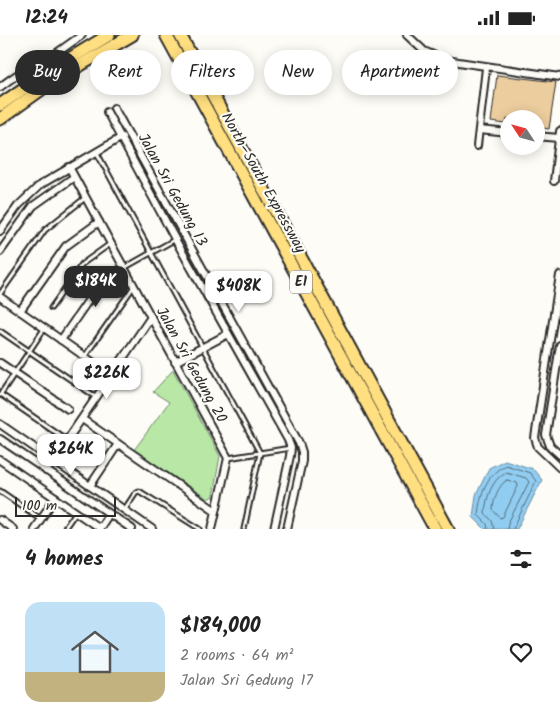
<!DOCTYPE html>
<meta charset="utf-8">
<style>
:root{--surface:#fff;--page:#f6f6f6;--text:#222;--muted:#767676;--line:#e0e0e0;--accent:#2b2b2b}
body{margin:0;font-family:Kalam,sans-serif;background:var(--page);color:var(--text);height:100vh;display:flex;flex-direction:column;font-size:19px;white-space:nowrap}
*{box-sizing:border-box;margin:0}
p{font-size:16px;color:var(--muted)}
.icon{flex:none;width:28px;height:28px;fill:none;stroke:currentColor;stroke-width:2;stroke-linecap:round;stroke-linejoin:round}
.map{position:relative;height:494px;overflow:hidden}
.side{display:flex;flex-direction:column;background:var(--surface);flex:1}
.side>*{flex:none}
.hud{position:absolute;left:15px;top:15px;width:530px;height:45px;display:flex;gap:10px}
.needle{width:32px;rotate:306deg}
.tools{position:absolute;left:500px;top:75px;display:grid;gap:10px}
.tools a{display:grid;place-items:center;width:45px;height:45px;border-radius:50%;background:var(--surface);box-shadow:0 2px 12px #0003;font-size:25px}
.scale{position:absolute;left:15px;bottom:12px;width:101px;box-sizing:border-box;padding-left:5px;border:2px solid #2b2b2b;border-top:0;font-size:14px;line-height:18px;white-space:nowrap;color:#2b2b2b;-webkit-text-stroke:4px #fdfcf7;paint-order:stroke}
.price{position:absolute;translate:-50% -42px;padding:0 11px;border-radius:10px;background:#fff;color:#222;font-size:16px;line-height:32px;filter:drop-shadow(0 1px 2px #0008)}
.price::after{content:'';position:absolute;left:50%;top:30px;width:15px;height:11px;margin-left:-8px;background:inherit;clip-path:polygon(0 0,100% 0,50% 100%)}
.price.current{background:var(--accent);color:#fff}
ul{padding:0;list-style:none}
li{display:flex;align-items:center;gap:15px;height:125px;padding:0 25px}
li+li{border-top:1px solid var(--line)}
li span{display:grid;place-items:center;flex:none;width:140px;height:100px;border-radius:15px;color:#555}
li>.icon{margin-inline-start:auto}
span .icon{width:60px;height:60px;fill:#fffc;stroke-width:1}
li b{font-size:21px}
h2{display:flex;justify-content:space-between;align-items:center;height:60px;padding:0 25px;font-size:21px}
.chip{padding:0 18px;border-radius:22px;background:var(--surface);box-shadow:0 2px 12px #0003;font-size:18px;line-height:45px}
.chip.current{background:var(--accent);color:#fff}
.status{display:flex;justify-content:space-between;align-items:center;height:35px;padding:0 25px;background:var(--surface);direction:ltr}
.status svg{height:14px;fill:currentColor}
.map>svg:first-child{display:block}
.green{fill:#b8e7a6;stroke:#728968}
.water{fill:#91cdf1;stroke:#688ca2}
.lines{fill:none;stroke-linecap:round;stroke-linejoin:round}
.shore{stroke:#546c7a;stroke-width:1}
.building{fill:#eccd9e;stroke:#2b2b2b}
.lane-casing{stroke:#2b2b2b;stroke-width:7}
.street-casing{stroke:#2b2b2b;stroke-width:10}
.highway-casing{stroke:#2b2b2b;stroke-width:15}
.lane{stroke:#fdfcf7;stroke-width:3}
.street{stroke:#fdfcf7;stroke-width:6}
.highway{stroke:#ffdf80;stroke-width:11}
.labels{text-anchor:middle;dominant-baseline:central;stroke-width:4.5;stroke-linejoin:round;paint-order:stroke}
.shield{fill:#fdfcf7;stroke:#6a6a68;stroke-width:1}
.shield-label{font-size:14px;font-weight:bold;fill:#2b2b2b}
.street-label{font-size:15px;fill:#2b2b2b;stroke:#fdfcf7}
</style>
<div class="status"><b>12:24</b><svg viewBox="0 0 49 12"><path d="M0 12V9h3v3zM5 12V6h3v6zM10 12V3h3v9zM15 12V0h3v12zM26 1h20v11H26zM47 4h2v5h-2z"/></svg></div>
<div class="map">
<svg width="560" height="494" viewBox="0 0 560 494">
<rect width="100%" height="100%" fill="#fdfcf7"/>
<filter id="ink" filterUnits="userSpaceOnUse"><feTurbulence type="fractalNoise" baseFrequency=".02" numOctaves="2"/><feDisplacementMap in="SourceGraphic" scale="10" xChannelSelector="R" yChannelSelector="G"/><feConvolveMatrix kernelMatrix="1 2 1 2 8 2 1 2 1" color-interpolation-filters="sRGB"/></filter>
<g filter="url(#ink)">
<path class="green" d="M173,335L220,421L213,461L208,464L134,415L169,367L153,357Z"/>
<path class="water" d="M505,425L533,434L542,445L517,494H485L473,482L476,460L489,433Z"/>
<g class="lines">
<g class="shore">
<path d="M507,445L517,448L518,451L503,482L500,483L493,475C493,466 498,450 507,445Z"/>
<path d="M488,494L487,489L478,480C480,460 486,439 506,430L530,438L536,446L513,494"/>
<path d="M494,494L492,486L485,478C486,463 492,444 506,437L526,443L529,447L508,488L507,494"/>
</g>
</g>
<path class="building" d="M497,40L556,47L549,94L536,92V84H507L506,89L491,87Z"/>
<g class="lines">
<defs>
<g id="lane">
<path d="M97,118L260,418L244,494"/>
<path d="M124,233L174,205"/>
<path d="M0,259L45,195L85,163"/>
<path d="M51,273L82,229L110,209"/>
<path d="M0,296L96,362"/>
<path d="M85,321L134,251"/>
<path d="M0,359L67,405"/>
<path d="M0,360L44,294"/>
<path d="M228,423L291,413"/>
<path d="M0,456L41,484"/>
<path d="M124,475L136,457L139,456L200,494"/>
<path d="M64,494L76,477"/>
</g>
<g id="street">
<path d="M407,0L424,16L445,25L560,42"/>
<path d="M0,52C11,44 27,30 41,32L44,27L82,0"/>
<path d="M114,73L299,408L302,417V426L287,494"/>
<path d="M107,77L175,204L288,405L291,413L290,421L274,494"/>
<path d="M479,95L509,98"/>
<path d="M536,101L559,103"/>
<path d="M477,111L486,33"/>
<path d="M69,132L228,423L212,494"/>
<path d="M554,146L560,96"/>
<path d="M0,196L18,171L40,150L122,102"/>
<path d="M0,217L33,171L74,142"/>
<path d="M560,240L535,403L538,412L560,433"/>
<path d="M0,262L111,340"/>
<path d="M20,276L66,211L99,187"/>
<path d="M61,305L101,247L124,233"/>
<path d="M560,310L546,400L550,411L560,420"/>
<path d="M175,327L228,299"/>
<path d="M0,328L68,374"/>
<path d="M82,384L216,476"/>
<path d="M0,389L152,494"/>
<path d="M0,404L132,494"/>
<path d="M0,425L99,493"/>
<path d="M46,436L151,282"/>
<path d="M90,451L118,409"/>
<path d="M0,485L13,494"/>
<path d="M34,494L55,463"/>
<path d="M99,494L109,479"/>
</g>
<g id="highway">
<path d="M166,0L435,494"/>
<path d="M180,0L448,494"/>
<path d="M0,70L43,40L109,0"/>
<path d="M0,84L53,46L132,0"/>
</g>
</defs>
<use href="#lane" class="lane-casing"/>
<use href="#street" class="street-casing"/>
<use href="#highway" class="highway-casing"/>
<use href="#lane" class="lane"/>
<use href="#street" class="street"/>
<use href="#highway" class="highway"/>
</g>
</g>
<g class="labels">
<rect class="shield" x="290" y="235.5" width="22" height="23" rx="4"/>
<g class="shield-label">
<text x="301" y="247">E1</text>
</g>
<g class="street-label">
<text transform="translate(263 148) rotate(61)">North–South Expressway</text>
<text transform="translate(172 155) rotate(61)">Jalan Sri Gedung 13</text>
<text transform="translate(191 330) rotate(61)">Jalan Sri Gedung 20</text>
</g>
</g>
</svg>
<div class="tools">
<a><svg class="needle" viewBox="-14 -14 28 28"><path d="M0-13l5 13h-10z" fill="#e53935"/><path d="M0 13l5-13h-10z" fill="#767676"/></svg></a>
</div>
<div class="scale">100 m</div>
<b class="price current" style="left:96px;top:273px">$184K</b>
<b class="price" style="left:239px;top:278px">$408K</b>
<b class="price" style="left:107px;top:365px">$226K</b>
<b class="price" style="left:71px;top:441px">$264K</b>
<div class="hud">
<a class="chip current">Buy</a>
<a class="chip">Rent</a>
<a class="chip">Filters</a>
<a class="chip">New</a>
<a class="chip">Apartment</a>
</div>
</div>
<section class="side">
<h2>4 homes<svg class="icon" aria-label="filters" viewBox="0 0 24 24"><path d="M4 7h16M4 17h16"/><circle cx="9" cy="7" r="2"/><circle cx="15" cy="17" r="2"/></svg></h2>
<ul>
<li><span style="background:linear-gradient(#bfe0f5 70%,#c2b280 0)"><svg class="icon" aria-label="home" viewBox="0 0 24 24"><path d="M3 11l9-7 9 7M6 9v11h12V9"/></svg></span><div><b>$184,000</b><p>2 rooms · 64 m²</p><p>Jalan Sri Gedung 17</p></div><svg class="icon" aria-label="heart" viewBox="0 0 24 24"><path d="M12 20l-8-8c-3-5 5-10 8-4 3-6 11-1 8 4z"/></svg></li>
</ul>
</section>
